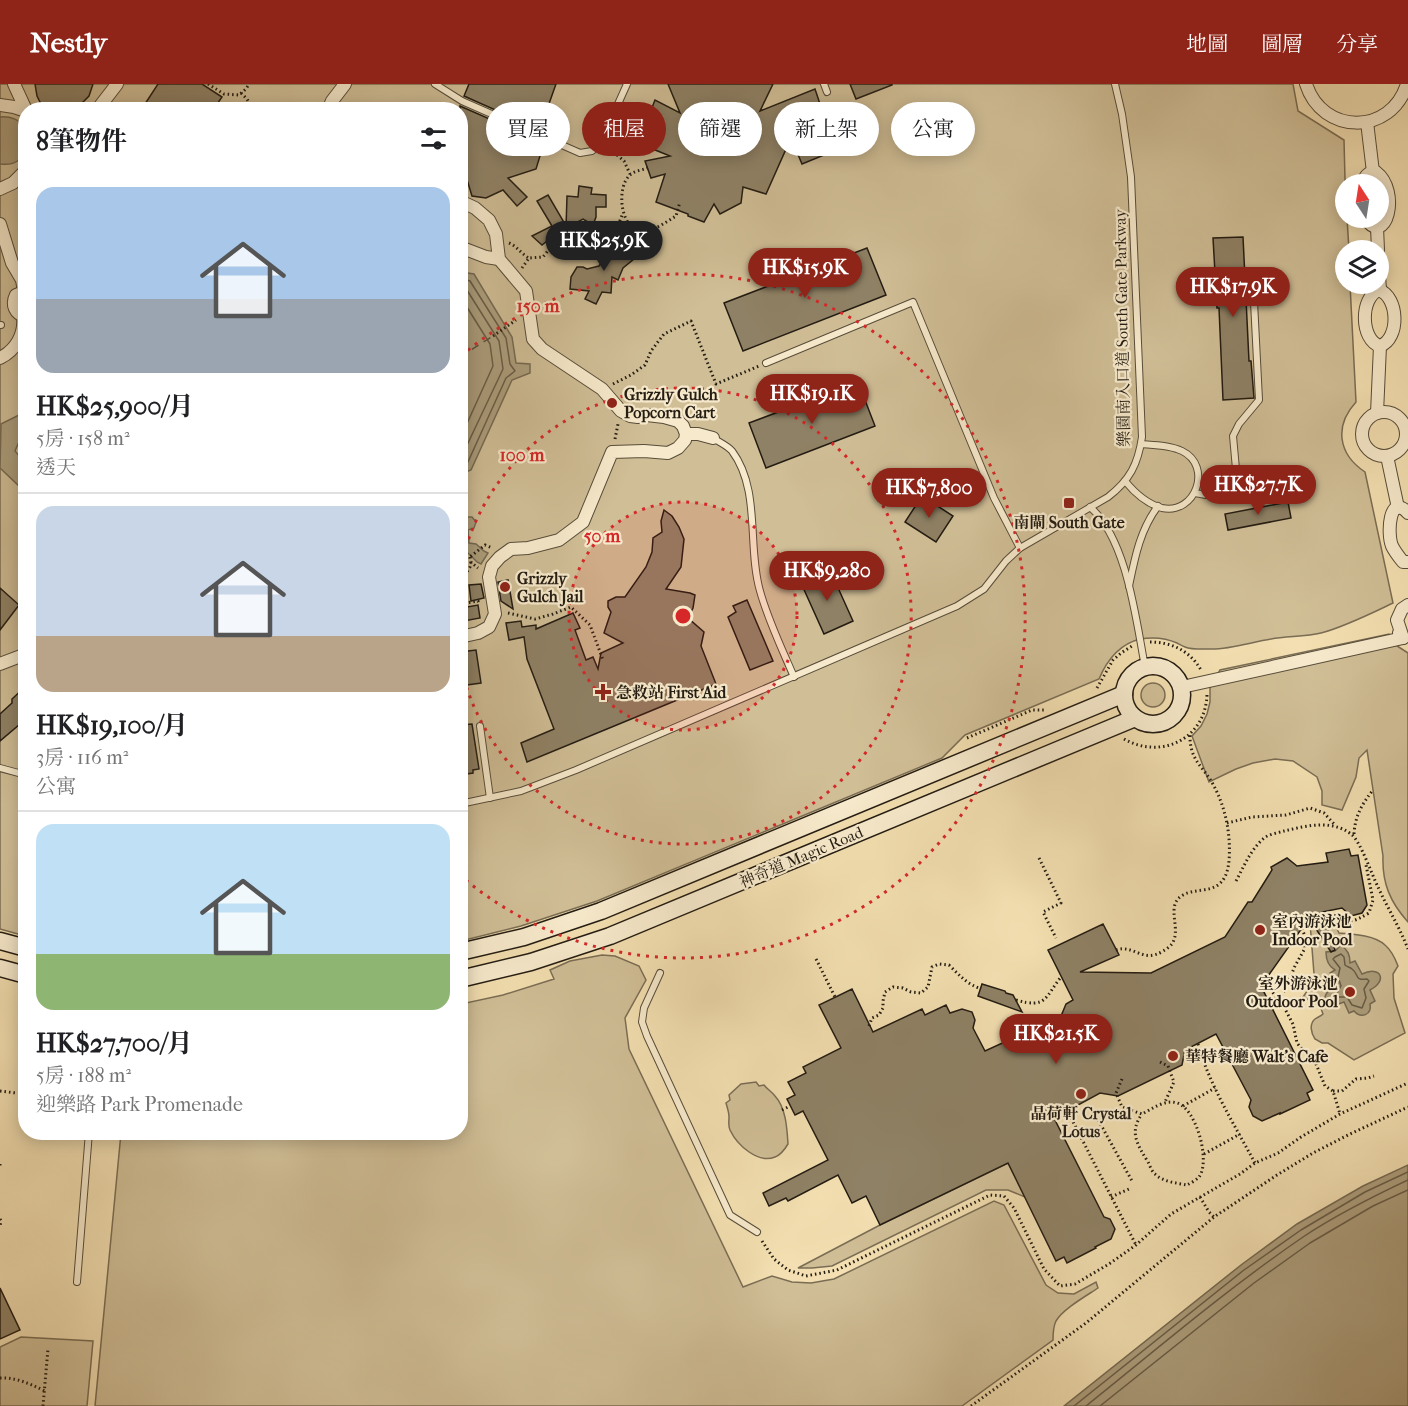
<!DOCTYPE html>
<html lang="zh-TW">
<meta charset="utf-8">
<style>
:root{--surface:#fff;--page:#f6f6f6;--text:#202124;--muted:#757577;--line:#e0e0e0;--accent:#8f2418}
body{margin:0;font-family:"IM FELL French Canon","Noto Serif TC",serif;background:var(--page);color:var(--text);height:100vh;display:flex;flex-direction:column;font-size:22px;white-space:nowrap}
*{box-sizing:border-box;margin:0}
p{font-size:20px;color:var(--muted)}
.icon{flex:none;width:33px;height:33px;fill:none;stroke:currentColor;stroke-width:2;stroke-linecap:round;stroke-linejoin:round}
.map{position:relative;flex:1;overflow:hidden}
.panel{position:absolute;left:18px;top:18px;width:450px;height:1038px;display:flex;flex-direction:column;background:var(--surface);border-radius:24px;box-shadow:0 3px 15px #0003}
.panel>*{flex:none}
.hud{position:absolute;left:486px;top:18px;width:570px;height:54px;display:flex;gap:12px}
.needle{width:39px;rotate:348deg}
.tools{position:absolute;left:1335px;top:90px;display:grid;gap:12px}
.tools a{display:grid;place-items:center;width:54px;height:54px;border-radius:50%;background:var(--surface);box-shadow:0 3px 15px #0003;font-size:30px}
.price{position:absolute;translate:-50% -51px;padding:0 14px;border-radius:21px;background:var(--accent);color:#fff;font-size:20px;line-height:39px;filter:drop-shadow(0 2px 3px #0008)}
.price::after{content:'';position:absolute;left:50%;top:36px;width:18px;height:14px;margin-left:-9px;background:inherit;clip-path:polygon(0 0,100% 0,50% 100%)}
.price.active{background:#222;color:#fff}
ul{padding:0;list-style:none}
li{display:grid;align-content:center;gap:12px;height:318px;padding:0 18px}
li+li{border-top:2px solid var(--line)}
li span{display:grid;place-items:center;height:186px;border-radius:18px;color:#555}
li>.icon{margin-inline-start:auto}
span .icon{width:108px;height:108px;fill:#fffc;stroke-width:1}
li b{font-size:26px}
h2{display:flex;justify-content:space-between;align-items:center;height:72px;padding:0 18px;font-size:26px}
.pill{padding:0 21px;border-radius:27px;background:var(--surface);box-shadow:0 3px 15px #0003;font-size:21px;line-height:54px}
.pill.active{background:var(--accent);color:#fff}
header{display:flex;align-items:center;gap:36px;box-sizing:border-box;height:84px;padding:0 30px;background:var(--accent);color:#fff}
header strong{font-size:28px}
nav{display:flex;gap:33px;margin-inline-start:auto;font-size:21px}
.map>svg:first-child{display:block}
.green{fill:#d0be96;stroke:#7a6d54;stroke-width:1.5}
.water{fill:#ac9d7b;stroke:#756951;stroke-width:1.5}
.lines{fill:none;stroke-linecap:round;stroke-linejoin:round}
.shore{stroke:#685c46;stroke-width:1.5}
.ferry{stroke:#5a503c;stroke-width:1.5;stroke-dasharray:8 6;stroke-linecap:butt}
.building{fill:#8f8165;stroke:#231c12;stroke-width:1.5}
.lane-casing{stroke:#574d3a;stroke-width:8}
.street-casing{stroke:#574d3a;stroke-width:14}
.secondary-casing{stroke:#231c12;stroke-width:19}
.path{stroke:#231c12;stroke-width:3;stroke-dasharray:1.5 3;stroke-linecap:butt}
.lane{stroke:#f7eacc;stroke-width:6}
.street{stroke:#f7eacc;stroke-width:12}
.secondary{stroke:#f7eacc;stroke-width:16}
.ring{fill:none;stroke:#d62828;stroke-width:3;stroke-dasharray:3 6}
.poi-dot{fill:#8f2418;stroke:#f7eacc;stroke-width:2}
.labels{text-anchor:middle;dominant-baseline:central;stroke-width:4.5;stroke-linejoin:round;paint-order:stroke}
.street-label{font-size:16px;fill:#231c12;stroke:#f7eacc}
.poi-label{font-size:16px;font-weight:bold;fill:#231c12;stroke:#f7eacc;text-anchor:start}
.centre{fill:#d62828;stroke:#f7eacc;stroke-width:3}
.ring-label{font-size:18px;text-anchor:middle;font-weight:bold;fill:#d62828;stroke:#f7eacc;stroke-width:4.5;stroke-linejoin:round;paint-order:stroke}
</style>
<header>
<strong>Nestly</strong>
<nav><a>地圖</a><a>圖層</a><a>分享</a></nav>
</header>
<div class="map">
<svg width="1408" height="1322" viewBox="0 0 1408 1322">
<rect width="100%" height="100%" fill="#f3dfb1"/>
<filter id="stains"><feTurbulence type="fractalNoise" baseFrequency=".00333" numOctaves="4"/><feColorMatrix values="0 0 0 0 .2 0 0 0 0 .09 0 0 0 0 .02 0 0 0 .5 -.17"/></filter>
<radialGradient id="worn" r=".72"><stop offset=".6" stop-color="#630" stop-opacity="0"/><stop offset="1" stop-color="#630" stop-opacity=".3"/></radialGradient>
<g class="green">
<path d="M0,0H1293L1298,27L1344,56L1346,134H1347L1349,166H1346V200H1350L1356,318C1334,342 1338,370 1365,388L1393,519C1372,529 1344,543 1321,549C1305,553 1287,552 1271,555C1252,558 1231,565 1212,565C1204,565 1192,566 1185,563C1182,562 1179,560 1177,559C1166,554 1152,553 1140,555C1120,560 1107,576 1099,595L965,651L942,674L597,817L521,842L461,857L460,26H26L25,852L0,845Z"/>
<path d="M1389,550L1394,560L1408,569V838C1390,818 1382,799 1383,772L1367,666L1359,674L1356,693L1342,726L1322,721V707L1317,693L1293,677L1275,675L1253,679L1236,685L1209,698L1192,652L1201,642L1207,630L1210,618V604L1220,586Z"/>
<circle cx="1153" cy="611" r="12"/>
<path d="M1332,834L1339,849C1353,850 1375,851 1385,861C1391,866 1395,874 1398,882L1393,890L1394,914L1405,949L1354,976L1328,959H1322L1315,955C1311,949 1309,940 1315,935C1318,933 1321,932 1323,930L1320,922L1303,913L1310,903L1314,890L1310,838Z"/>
<path d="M602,871L615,872L639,882L646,896L625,934L629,965L743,1203L772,1192L792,1198L811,1199L834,1195L994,1117L1004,1121L1046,1201L1058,1209L1074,1210L1096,1198L1098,1204C1086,1212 1063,1225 1056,1237C1053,1243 1053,1249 1053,1256L962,1322H95L121,1049L460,1048L461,920L503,911L554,895L550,886L570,877Z"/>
<path d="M756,998L759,1002L764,1001C767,1005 771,1007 775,1012C786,1024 787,1044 788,1060C785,1065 781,1071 775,1073C758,1080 737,1061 730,1046C728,1041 729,1038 729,1033C729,1028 727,1023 726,1019L730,1016L729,1011L741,1000Z"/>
<path d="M1008,1079L1025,1113L1008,1106H986L832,1182L812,1184H798L880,1141Z"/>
<path d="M21,1253L93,1257L87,1322H0V1263Z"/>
</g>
<g class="water">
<path d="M0,33C9,32 21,35 25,45C26,49 26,55 26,59C26,75 15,82 0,80Z"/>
<path d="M461,188L474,190L512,253L516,279L530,280V289L512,296L471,386L461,390Z"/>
<path d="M25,328V351L19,358L15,367L25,379V404L19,402L0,384L1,340Z"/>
<path d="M468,433H472L476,438L474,444L468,446L469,459L476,460L484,467L488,469L481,480L477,478L467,468L461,470V438Z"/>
<path d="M1341,861C1348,866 1350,871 1350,879L1355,877L1362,890C1381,881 1388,897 1370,906L1375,917L1370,920C1372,931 1361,935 1354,927L1349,929L1344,918C1324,927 1317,911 1336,902L1330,889L1335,886C1328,882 1326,876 1326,868L1335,867Z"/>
<path d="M1408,1081V1322H1064L1241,1181L1297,1140L1363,1102Z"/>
</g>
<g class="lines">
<g class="shore">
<path d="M460,194L470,197L506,254L510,280L515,287L506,294L467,380L460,384"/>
<path d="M460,201L465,203L499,257L503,285L460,376"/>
<path d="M460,212L490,260L493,282L460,355"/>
<path d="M1341,870L1344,873L1345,881C1347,883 1350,883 1352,885C1359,890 1354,897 1367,895L1369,897L1364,905L1366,914L1362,924L1352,921L1347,913H1338L1336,911L1341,902L1338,893L1340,884L1333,875L1335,873Z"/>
<path d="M1074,1322L1244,1186L1301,1146L1365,1108L1408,1088"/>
<path d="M1086,1322C1157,1265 1227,1205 1303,1153C1336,1131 1372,1113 1408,1096"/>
<path d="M1100,1322L1254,1199L1310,1159L1373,1122L1408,1106"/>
</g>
<path class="ferry" d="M460,273L493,252"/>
</g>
<g class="building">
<path d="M35,0H93L89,12L81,20L70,24H58L57,26H46L41,20L37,12Z"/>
<path d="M158,0H202L222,13L213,26H141Z"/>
<path d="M469,0H556L545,31L534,27L529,41L464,12Z"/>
<path d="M668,0H773L760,27L815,5L824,32L823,33L836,66L802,80L791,54L766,110L743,103L741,119L720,130L714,120L704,138L688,132V130L656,118L665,90L651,94L645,77L670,72L638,59L655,16L680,29Z"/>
<path d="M850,0H892V1L856,15Z"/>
<path d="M460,22L544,59L536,85L508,94L527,113L517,122L503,106L486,114L472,112L460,73Z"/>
<path d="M579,102L592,104L591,110L606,111V123H596V133L593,141L583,135L566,144L567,112L578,113Z"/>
<path d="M548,111L565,140L555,149L552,143L547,157L542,161L532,152L552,142L537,117Z"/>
<path d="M1243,153L1249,277H1251L1254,314L1223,316L1219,224H1217L1213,154Z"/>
<path d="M637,157L645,166L623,184L618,196L612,193L611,209L602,208L596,220L585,215L589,207L570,205L571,193L577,183H583L587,185L599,182L605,173L615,172L616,163L620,160L630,162Z"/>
<path d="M867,164L886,211L743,267L724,219Z"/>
<path d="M858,298L875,342L766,384L749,339Z"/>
<path d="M922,412L953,432L936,458L905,438Z"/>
<path d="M1288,418L1291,434L1228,446L1225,430Z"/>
<path d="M664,426L672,432L679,443L684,455L681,483L666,505L690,509L695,511L693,524L688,534L704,548L701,562L716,600L527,678L521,659L554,645L527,575L524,553L509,556L506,539L521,537L522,543L536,541V545L573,529L580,544L575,546L586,576L593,573L598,585L601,569L623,559L604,549L611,528L608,523V517L616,513H625L646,483L652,468L653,454L662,448L661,437Z"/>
<path d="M830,486L853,537L824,550L801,499Z"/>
<path d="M508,496L513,525L501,517L498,498Z"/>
<path d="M481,500L484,514L471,517L469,501Z"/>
<path d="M0,504L19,521L0,546Z"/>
<path d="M747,516L773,577L750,586L728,533L736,528L733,522Z"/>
<path d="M478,521L480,534L464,537L461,524Z"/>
<path d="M476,566L481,599L460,602V568Z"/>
<path d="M26,602V635L0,657V630L12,619V615Z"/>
<path d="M472,640L479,685L473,686V689L460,691V641Z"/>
<path d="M1349,765L1351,772L1358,771L1367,821L1362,829L1351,832L1342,824L1322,828L1335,866L1331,868L1309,834L1261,902L1313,1006L1307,1009L1310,1016L1280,1030V1029L1262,1037L1253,1032L1249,1023L1251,1016L1216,950L1185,966L1182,981L1118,1012L1100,1009L1054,1034L1104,1133L1110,1135L1115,1145L1111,1155L1095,1163L1096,1164L1067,1179L1064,1173L1056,1177L1008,1079L880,1141L866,1112L852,1119L838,1091L788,1117L786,1114L769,1122L763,1109L828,1076L803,1027L795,1031L787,1015L795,1011L788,998L806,989L803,983L841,964L819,921L852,905L873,948L922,925L925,931L946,921L950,929L962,925L972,928L975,936L973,944L985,967L1031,946L1032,949L1059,937L1066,920L1073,916L1048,866L1103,840L1119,871L1080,888L1151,889L1225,853L1248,818H1252L1272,786L1271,783L1287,774L1297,782L1328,778L1326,769Z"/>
<path d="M982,900L1005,907L1006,909L1013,911L1022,928L978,912Z"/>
<path d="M0,1204L20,1246L0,1255Z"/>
</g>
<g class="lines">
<defs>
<g id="lane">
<path d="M435,0L462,17L580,69L592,67L600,60"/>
<path d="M824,0L827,8"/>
<path d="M609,64L600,60L627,0"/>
<path d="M0,241H1"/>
<path d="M766,279L913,218L994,414L1020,464"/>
<path d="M713,354C719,358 728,362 732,367C761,406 747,462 760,507C768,536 782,565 794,593"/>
<path d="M1125,397C1134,408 1147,420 1162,424C1196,431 1213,382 1182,367C1170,361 1154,361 1141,360"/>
<path d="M1195,409L1206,411L1218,403L1236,385L1233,352L1239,340L1259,316L1253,198"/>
<path d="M1090,423C1127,455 1136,536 1145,583"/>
<path d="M1129,502C1135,473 1140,446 1158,422"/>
<path d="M480,642L490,714"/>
<path d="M0,684L26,691"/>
<path d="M460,720L521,707L576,686L957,522L984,505L1006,477L1020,464L1108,413C1130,396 1138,380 1142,353L1131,93L1122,30L1115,0"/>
<path d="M660,889L644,924L642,938L647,952L730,1131L757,1148"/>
<path d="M77,1198L89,1048"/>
</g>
<g id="street">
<path d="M14,0L26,26"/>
<path d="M1306,0C1322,51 1391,52 1407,0"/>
<path d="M0,21L14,23L26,27"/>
<path d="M97,26L117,0"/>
<path d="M328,26L332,17L345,0"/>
<path d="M1367,38L1373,88"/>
<path d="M1362,100C1365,93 1367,88 1376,88C1401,107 1386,165 1365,134"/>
<path d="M0,105L13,99L26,86"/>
<path d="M460,117L475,124L489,136L496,150L499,175L526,207L533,255L542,265L602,305L621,327L630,332L638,333L647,331L664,333L678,337L683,342L686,350L685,356L678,364L668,369L644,367L612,368L583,438L559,456L528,464L511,465L500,473L492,482L489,493L495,530L489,543L478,549L460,553"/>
<path d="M0,140L12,179L22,196L24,207"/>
<path d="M1377,143L1378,166"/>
<path d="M460,163L486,173L499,175"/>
<path d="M1378,176L1380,206"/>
<path d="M1379,206C1399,213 1400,255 1380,262C1360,256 1360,213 1379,206Z"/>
<path d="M26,207L16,211C11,221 15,230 26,233"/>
<path d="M0,274C16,266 25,250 23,233"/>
<circle cx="1384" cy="350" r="22"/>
<path d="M1377,329L1380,262"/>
<path d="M686,350H698L713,354"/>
<path d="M1387,372L1398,424"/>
<path d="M1408,429C1389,408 1387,450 1392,462C1395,468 1399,473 1403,478H1408"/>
<path d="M1399,549L1403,554L1397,536L1402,525L1408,521"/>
<path d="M0,580L26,570"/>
<path d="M1182,603L1403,554"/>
</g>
<g id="secondary">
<circle cx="1153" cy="611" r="29"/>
<path d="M0,857L26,864"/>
<path d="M460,868L524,853L601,827L1124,610"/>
<path d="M0,884L26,891"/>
<path d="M460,895L531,878L610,852L1135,634"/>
</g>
</defs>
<use href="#lane" class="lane-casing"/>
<use href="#street" class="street-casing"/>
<use href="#secondary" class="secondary-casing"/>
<g class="path">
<path d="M208,0L224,10L239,11L246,5L249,0"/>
<path d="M241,9L247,15L253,26"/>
<path d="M617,71L624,77L630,90"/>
<path d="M648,84C642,86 634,87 630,91C616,103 620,145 641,147C653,148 666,138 676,132L680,118"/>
<path d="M584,139L602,145L614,144C611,149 611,154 609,158C600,179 570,163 555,158C558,148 573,141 584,139Z"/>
<path d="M614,144L619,139L623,129"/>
<path d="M509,159C517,162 521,170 529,174"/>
<path d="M589,169L591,142"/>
<path d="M522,184L529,174L543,173L554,159"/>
<path d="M493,252L516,236"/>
<path d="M613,300L631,291L645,281L651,267L664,250L691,237L716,300L759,282"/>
<path d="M615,355L618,340"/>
<path d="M470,473L471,478L478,484"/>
<path d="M460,479L461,476L470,473L485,461L492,464"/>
<path d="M460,499L470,483L471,478"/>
<path d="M460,520L478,517L479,519"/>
<path d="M508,529L535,535L553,530L571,523L590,541L603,576"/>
<path d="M1150,558C1172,558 1190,567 1201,586"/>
<path d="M1097,604L1113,576L1121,569L1132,562"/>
<path d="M967,654L1032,626H1044"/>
<path d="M1124,655C1161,676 1206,655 1207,610"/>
<path d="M1227,739L1252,733L1286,731L1310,724L1324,729L1335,741"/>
<path d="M1354,750C1355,732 1362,720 1373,706"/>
<path d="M1039,774L1061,819L1043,828L1056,854"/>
<path d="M1236,797C1244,782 1250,767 1263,755C1268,750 1278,749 1284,747C1306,742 1331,735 1351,750C1360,756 1372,791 1378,803C1388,825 1399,842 1408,865"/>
<path d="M1301,842L1307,836L1334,831C1349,841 1355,837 1369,829L1373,816L1366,781"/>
<path d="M1116,866C1134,860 1143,880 1163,867C1167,865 1172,861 1173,858C1181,843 1165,821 1183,811C1193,805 1208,808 1218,801C1226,795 1228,786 1229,777C1231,751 1226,725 1214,702C1203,681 1189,677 1190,649"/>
<path d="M816,875L835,913"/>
<path d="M1259,898L1267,901L1284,923L1293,940L1297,959L1301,964L1314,975L1325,1002L1333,1007L1340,1030"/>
<path d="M1278,915L1285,906L1295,882L1304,866L1305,852L1299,838"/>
<path d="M1016,916C1047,925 1045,913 1061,893"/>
<path d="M1284,923L1303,913"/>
<path d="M869,942L872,934L879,931L883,924V917L885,908L893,903L903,904L911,908L921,909L928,903L932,883L939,880L949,881C959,891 967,900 981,905"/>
<path d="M1198,960C1209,1000 1235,1042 1255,1079"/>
<path d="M1160,978L1168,982L1174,998L1165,1018"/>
<path d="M1122,995L1116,1009L1122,1023L1142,1030C1152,1025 1165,1015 1177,1019C1196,1024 1211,1077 1199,1093C1196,1096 1191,1099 1187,1101C1177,1099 1163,1098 1155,1090C1152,1088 1150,1082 1148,1078C1137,1060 1129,1048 1142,1030"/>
<path d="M0,1007L16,1009"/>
<path d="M1333,1007H1342L1356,995L1368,994L1374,992"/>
<path d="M1183,1022L1215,1004"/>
<path d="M782,1026L790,1022"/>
<path d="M1067,1026L1136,1161"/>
<path d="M1096,1032L1132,1097"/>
<path d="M1204,1070L1240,1050"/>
<path d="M0,1080V1083"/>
<path d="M1111,1113L1129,1105"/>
<path d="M1200,1113L1209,1128L1214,1133"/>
<path d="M0,1135L1,1137L0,1142"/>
<path d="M762,1157L774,1175L788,1186L806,1192L837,1186L990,1111L1004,1112L1014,1124L1044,1185L1060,1202L1075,1200L1109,1180L1136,1161L1171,1130L1240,1090L1255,1079L1278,1069L1301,1053L1340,1030L1408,999"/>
<path d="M0,1294C16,1293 30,1300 45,1307"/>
<path d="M43,1322L48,1265"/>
<path d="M971,1322L1086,1239L1214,1133L1277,1091L1313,1069L1350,1050L1408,1023"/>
</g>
<use href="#lane" class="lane"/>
<use href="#street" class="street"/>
<use href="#secondary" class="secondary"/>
</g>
<circle cx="683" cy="532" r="114" fill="#d62828" fill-opacity=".12"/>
<g class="ring">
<circle cx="683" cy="532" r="114"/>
<path d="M461 481A228 228 0 1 1 461 583"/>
<path d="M461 272A342 342 0 1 1 461 792"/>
</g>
<g class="poi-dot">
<circle cx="612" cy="319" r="6"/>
<rect x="1063" y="413" width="12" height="12" rx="3"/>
<circle cx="505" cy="503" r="6"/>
<path d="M600 599h6v6h6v6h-6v6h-6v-6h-6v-6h6z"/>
<circle cx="1260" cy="846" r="6"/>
<circle cx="1350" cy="908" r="6"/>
<circle cx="1173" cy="972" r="6"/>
<circle cx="1081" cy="1010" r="6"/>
</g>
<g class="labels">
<g class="street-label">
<text transform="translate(1122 244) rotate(-91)">樂園南入口道 South Gate Parkway</text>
<text transform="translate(801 773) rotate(-23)">神奇道 Magic Road</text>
</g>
<g class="poi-label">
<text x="624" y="310">Grizzly Gulch<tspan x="624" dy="18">Popcorn Cart</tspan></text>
<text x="1069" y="438" text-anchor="middle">南閘 South Gate</text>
<text x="517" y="494">Grizzly<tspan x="517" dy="18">Gulch Jail</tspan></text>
<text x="616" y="608">急救站 First Aid</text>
<text x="1272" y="837">室內游泳池<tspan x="1272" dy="18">Indoor Pool</tspan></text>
<text x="1338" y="899" text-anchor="end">室外游泳池<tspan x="1338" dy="18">Outdoor Pool</tspan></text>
<text x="1185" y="972">華特餐廳 Walt’s Cafe</text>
<text x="1081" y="1029" text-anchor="middle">晶荷軒 Crystal<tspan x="1081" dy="18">Lotus</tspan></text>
</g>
</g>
<circle cx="683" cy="532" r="9" class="centre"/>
<g class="ring-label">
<text x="538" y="228">150 m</text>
<text x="522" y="377">100 m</text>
<text x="602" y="458">50 m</text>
</g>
<rect width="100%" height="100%" filter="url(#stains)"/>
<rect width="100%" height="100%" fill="url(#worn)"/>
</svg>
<div class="tools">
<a><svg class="needle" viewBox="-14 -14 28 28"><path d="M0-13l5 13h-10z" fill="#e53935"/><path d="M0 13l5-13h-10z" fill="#757577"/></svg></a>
<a><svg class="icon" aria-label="layers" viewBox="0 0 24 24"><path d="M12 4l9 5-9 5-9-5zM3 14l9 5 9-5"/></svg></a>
</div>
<b class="price active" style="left:604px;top:188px">HK$25.9K</b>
<b class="price" style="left:805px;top:215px">HK$15.9K</b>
<b class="price" style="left:1233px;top:234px">HK$17.9K</b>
<b class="price" style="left:812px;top:341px">HK$19.1K</b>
<b class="price" style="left:1258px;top:432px">HK$27.7K</b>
<b class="price" style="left:929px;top:435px">HK$7,800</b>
<b class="price" style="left:827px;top:518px">HK$9,280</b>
<b class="price" style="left:1056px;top:981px">HK$21.5K</b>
<div class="hud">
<a class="pill">買屋</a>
<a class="pill active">租屋</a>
<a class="pill">篩選</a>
<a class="pill">新上架</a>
<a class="pill">公寓</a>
</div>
<section class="panel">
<h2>8筆物件<svg class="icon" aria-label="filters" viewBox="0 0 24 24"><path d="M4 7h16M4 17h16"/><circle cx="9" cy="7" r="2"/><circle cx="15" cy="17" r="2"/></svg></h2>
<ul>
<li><span style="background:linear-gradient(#a9c7e8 60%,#9aa5b1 0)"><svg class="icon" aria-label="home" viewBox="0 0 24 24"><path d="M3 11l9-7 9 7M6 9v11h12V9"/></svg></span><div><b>HK$25,900/月</b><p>5房 · 158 m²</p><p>透天</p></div></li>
<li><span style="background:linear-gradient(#c9d6e8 70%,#b9a48a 0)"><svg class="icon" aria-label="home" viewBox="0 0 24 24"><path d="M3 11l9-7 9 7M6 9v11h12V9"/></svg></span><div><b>HK$19,100/月</b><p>3房 · 116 m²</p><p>公寓</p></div></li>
<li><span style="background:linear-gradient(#bfe0f5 70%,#8fb573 0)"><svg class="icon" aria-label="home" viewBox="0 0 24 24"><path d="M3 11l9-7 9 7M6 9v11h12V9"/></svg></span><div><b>HK$27,700/月</b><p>5房 · 188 m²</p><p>迎樂路 Park Promenade</p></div></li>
</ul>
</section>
</div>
